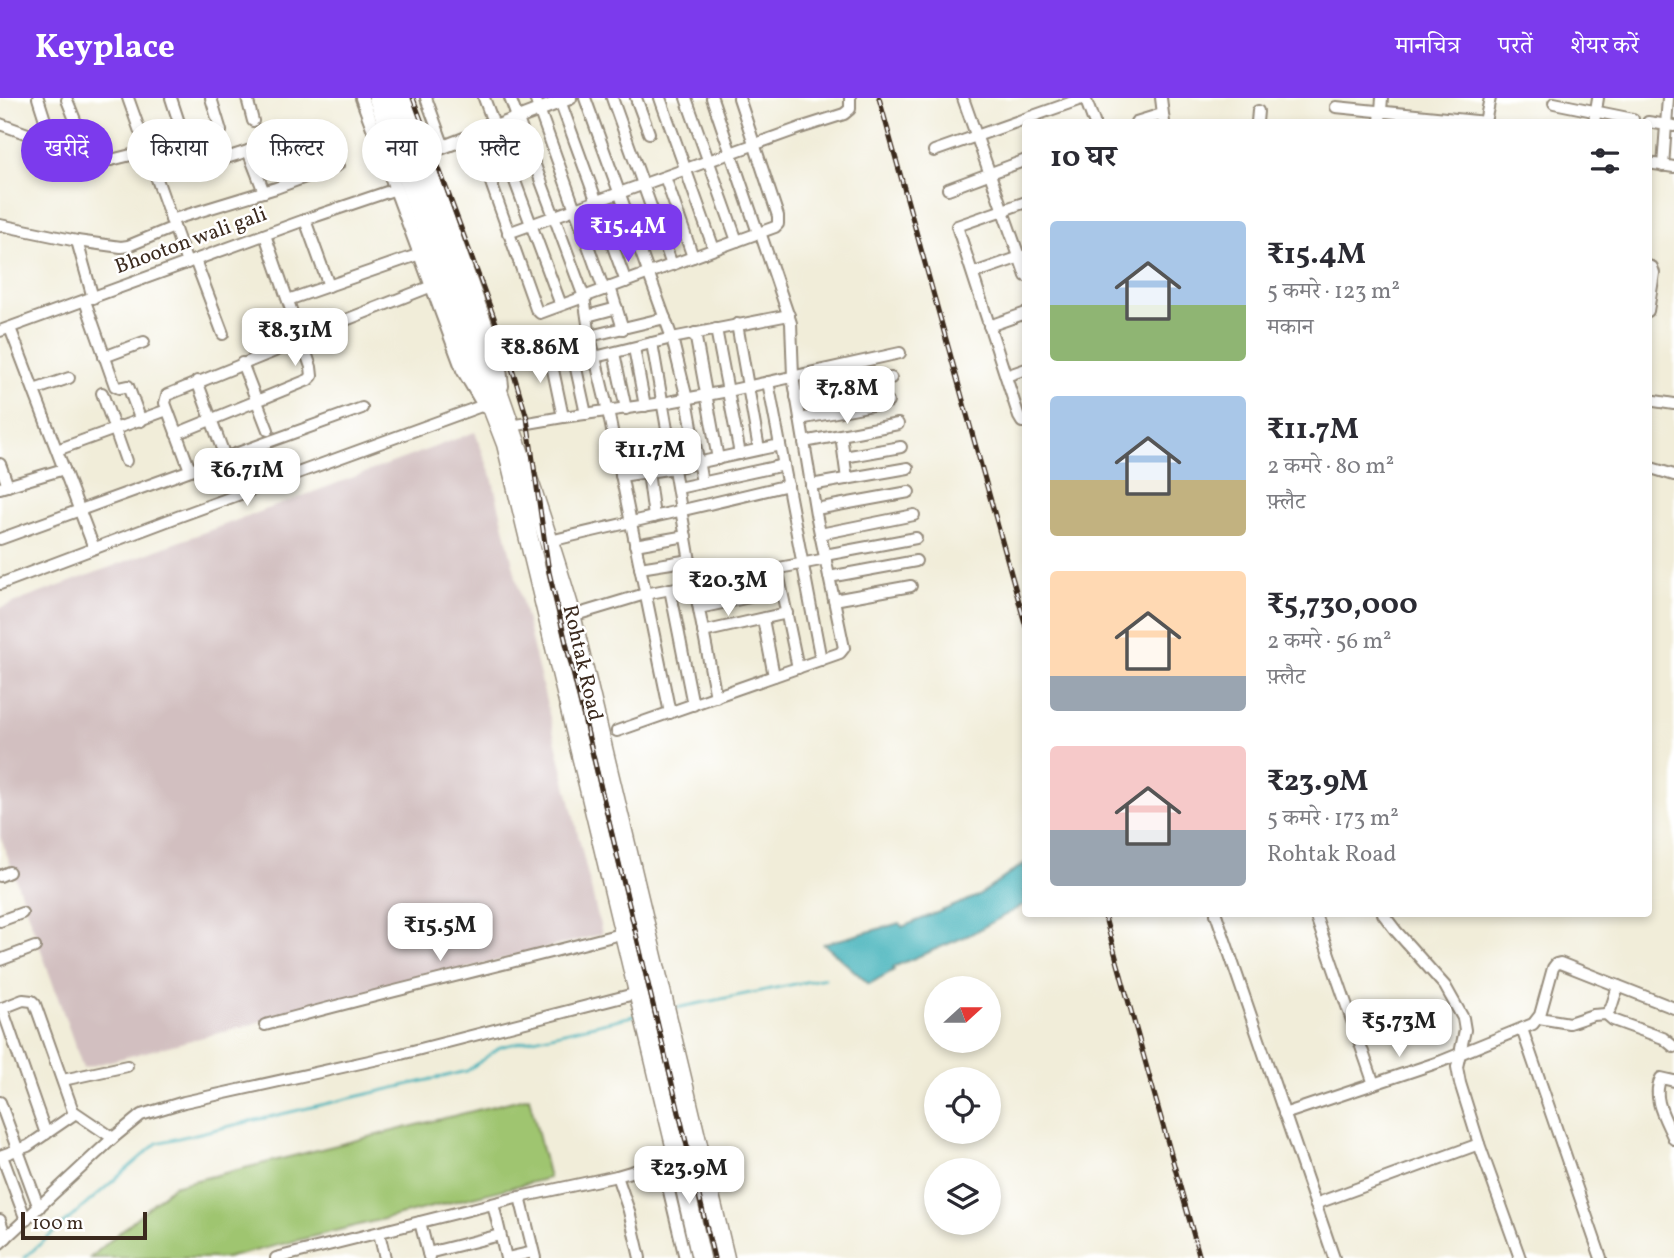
<!DOCTYPE html>
<html lang="hi">
<meta charset="utf-8">
<style>
:root{--surface:#fff;--page:#f7f7f7;--text:#2b2b33;--muted:#7c7c81;--accent:#7c3aed}
body{margin:0;font-family:Vollkorn,"Noto Serif Devanagari",serif;background:var(--page);color:var(--text);height:100vh;display:flex;flex-direction:column;font-size:26px;white-space:nowrap}
*{box-sizing:border-box;margin:0}
p{font-size:23px;color:var(--muted)}
.icon{flex:none;width:38px;height:38px;fill:none;stroke:currentColor;stroke-width:2;stroke-linecap:round;stroke-linejoin:round}
.map{position:relative;flex:1;overflow:hidden}
.sheet{position:absolute;left:1022px;top:21px;width:630px;height:798px;display:flex;flex-direction:column;background:var(--surface);border-radius:7px;box-shadow:0 4px 10px #0003}
.sheet>*{flex:none}
.top-card{position:absolute;left:21px;top:21px;width:665px;height:63px;display:flex;gap:14px}
.needle{width:46px;rotate:69deg}
.fabs{position:absolute;left:924px;top:878px;display:grid;gap:14px}
.fabs a{display:grid;place-items:center;width:77px;height:77px;border-radius:50%;background:var(--surface);box-shadow:0 4px 10px #0003;font-size:35px}
.scale{position:absolute;left:21px;bottom:18px;width:126px;box-sizing:border-box;padding-left:7px;border:4px solid #3b2a1e;border-top:0;font-size:19px;line-height:24px;white-space:nowrap;color:#3b2a1e;-webkit-text-stroke:5px #fff;paint-order:stroke}
.price{position:absolute;translate:-50% -60px;padding:0 16px;border-radius:14px;background:#fff;color:#222;font-size:23px;line-height:46px;filter:drop-shadow(0 2px 4px #0008)}
.price::after{content:'';position:absolute;left:50%;top:42px;width:21px;height:16px;margin-left:-10px;background:inherit;clip-path:polygon(0 0,100% 0,50% 100%)}
.price.active{background:var(--accent);color:#fff}
ul{padding:0;list-style:none}
li{display:flex;align-items:center;gap:21px;height:175px;padding:0 28px}
li span{display:grid;place-items:center;flex:none;width:196px;height:140px;border-radius:7px;color:#555}
li>.icon{margin-inline-start:auto}
span .icon{width:84px;height:84px;fill:#fffc;stroke-width:1}
li b{font-size:30px}
h2{display:flex;justify-content:space-between;align-items:center;height:84px;padding:0 28px;font-size:30px}
.tag{padding:0 24px;border-radius:32px;background:var(--surface);box-shadow:0 4px 10px #0003;font-size:24px;line-height:63px}
.tag.active{background:var(--accent);color:#fff}
header{display:flex;align-items:center;gap:42px;box-sizing:border-box;height:98px;padding:0 35px;background:var(--accent);color:#fff}
header strong{font-size:33px}
nav{display:flex;gap:38px;margin-inline-start:auto;font-size:24px}
.map>svg:first-child{display:block}
.industrial{fill:#d2bfc0}
.green{fill:#9fc56f;stroke:#6d7846;stroke-width:2}
.water{fill:#41b1b9;stroke:#3e6e6c;stroke-width:2}
.lines{fill:none;stroke-linecap:round;stroke-linejoin:round}
.stream{stroke:#41b1b9;stroke-width:2.5}
.minor-casing{stroke:#968c7c;stroke-width:14}
.tertiary-casing{stroke:#968c7c;stroke-width:16}
.trunk-casing{stroke:#968c7c;stroke-width:21}
.minor{stroke:#fff;stroke-width:10}
.tertiary{stroke:#fff;stroke-width:12}
.trunk{stroke:#fff;stroke-width:18}
.rail-casing{stroke:#3b2a1e;stroke-width:5}
.rail{stroke:#fff;stroke-width:2.5;stroke-dasharray:8;stroke-linecap:butt}
.labels{text-anchor:middle;dominant-baseline:central;stroke-width:5;stroke-linejoin:round;paint-order:stroke}
.street-label{font-size:21px;fill:#3b2a1e;stroke:#fff}
</style>
<header>
<strong>Keyplace</strong>
<nav><a>मानचित्र</a><a>परतें</a><a>शेयर करें</a></nav>
</header>
<div class="map">
<svg width="1674" height="1160" viewBox="0 0 1674 1160">
<rect width="100%" height="100%" fill="#fff"/>
<filter id="ink" filterUnits="userSpaceOnUse"><feTurbulence type="fractalNoise" baseFrequency=".0143" numOctaves="2"/><feDisplacementMap in="SourceGraphic" scale="14" xChannelSelector="R" yChannelSelector="G"/><feConvolveMatrix kernelMatrix="1 2 1 2 8 2 1 2 1" color-interpolation-filters="sRGB"/></filter>
<filter id="wash" filterUnits="userSpaceOnUse"><feTurbulence type="fractalNoise" baseFrequency=".00686" numOctaves="4" result="noise"/><feDisplacementMap in="SourceGraphic" scale="28" xChannelSelector="R" yChannelSelector="G"/><feGaussianBlur stdDeviation="1.57" result="paint"/><feColorMatrix in="noise" values="0 0 0 0 0 0 0 0 0 0 0 0 0 0 0 0 0 1.4 0 .05"/><feComposite in="paint" operator="in"/></filter>
<g filter="url(#wash)">
<rect width="100%" height="100%" fill="#f1edd9"/>
<path class="industrial" d="M475,334L492,379L602,836L83,970L0,737V510Z"/>
<path class="green" d="M529,999L549,1080L226,1160H90L173,1088Z"/>
<path class="water" d="M1025,765V806L969,837L893,869L894,872L869,886L824,846L900,825L902,829L978,798Z"/>
<g class="lines">
<g class="stream">
<path d="M671,911L825,880"/>
<path d="M24,1160L157,1045L467,973L500,949L637,917"/>
</g>
</g>
</g>
<g filter="url(#ink)">
<g class="lines">
<defs>
<g id="minor">
<path d="M38,0L52,44"/>
<path d="M128,0L187,165"/>
<path d="M171,0L186,46"/>
<path d="M211,0L221,33"/>
<path d="M247,0L253,23"/>
<path d="M426,0L444,49"/>
<path d="M484,0L561,207"/>
<path d="M510,0L584,199L590,239L608,313L670,615"/>
<path d="M535,0L604,192"/>
<path d="M559,0L626,184"/>
<path d="M585,0L672,240L687,301L702,385"/>
<path d="M612,0L672,167"/>
<path d="M636,0L649,35"/>
<path d="M660,0L714,151"/>
<path d="M686,0L737,143"/>
<path d="M712,0L758,135"/>
<path d="M963,0L1026,178"/>
<path d="M1085,0L1094,24"/>
<path d="M1161,0L1164,24"/>
<path d="M67,2L90,59"/>
<path d="M1554,5L1633,21"/>
<path d="M1336,9L1486,24"/>
<path d="M1136,24L1162,16"/>
<path d="M1257,24L1258,13"/>
<path d="M1380,24L1382,0"/>
<path d="M1485,24L1490,0"/>
<path d="M1594,24L1598,0"/>
<path d="M1648,24L1674,28"/>
<path d="M0,26L97,61L111,62L147,53"/>
<path d="M474,37L536,211L540,215L775,129L778,126V118L739,0"/>
<path d="M934,53L1084,0"/>
<path d="M1648,65L1674,69"/>
<path d="M1663,68L1668,0"/>
<path d="M195,70L248,53"/>
<path d="M665,79L693,159"/>
<path d="M948,91L1026,62"/>
<path d="M264,94L248,53L326,27"/>
<path d="M1026,104L957,128L1019,319L1022,324H1026"/>
<path d="M171,122L276,90L338,67"/>
<path d="M305,122L329,188"/>
<path d="M0,127L77,143L121,149L128,148L174,129"/>
<path d="M508,135L800,30L844,16L850,11V0"/>
<path d="M77,143L93,200"/>
<path d="M195,162L223,236"/>
<path d="M1648,168L1652,169L1654,175L1648,213"/>
<path d="M974,175L1023,158"/>
<path d="M610,189L623,231"/>
<path d="M288,202L420,156"/>
<path d="M85,203L115,288L119,290L128,288L141,323"/>
<path d="M587,218L617,210"/>
<path d="M338,225L432,188"/>
<path d="M737,226L759,351"/>
<path d="M989,228L1026,215"/>
<path d="M10,230L94,450"/>
<path d="M716,231L740,356"/>
<path d="M0,233L313,119L396,91"/>
<path d="M695,235L718,361"/>
<path d="M570,243L586,316"/>
<path d="M652,245L694,486L716,599"/>
<path d="M548,248L563,319"/>
<path d="M634,250L645,308"/>
<path d="M614,255L626,311"/>
<path d="M104,259L144,244"/>
<path d="M595,259L672,240L789,217"/>
<path d="M499,262L548,248L665,220"/>
<path d="M242,265L268,332"/>
<path d="M1006,278L1026,271"/>
<path d="M197,283L225,359"/>
<path d="M768,284L821,562"/>
<path d="M34,292L69,280"/>
<path d="M102,295L126,363"/>
<path d="M796,299L891,280"/>
<path d="M1648,302L1674,306"/>
<path d="M800,321L888,304"/>
<path d="M511,328L563,319L663,305L728,293L900,255"/>
<path d="M176,336L308,282L312,278L311,269L265,137"/>
<path d="M841,337L847,381"/>
<path d="M804,344L898,326"/>
<path d="M57,352L167,312"/>
<path d="M616,354L669,343"/>
<path d="M844,359L901,349"/>
<path d="M0,366L8,388"/>
<path d="M1648,369L1674,377"/>
<path d="M190,372L165,305L167,297L302,242"/>
<path d="M648,374L654,419"/>
<path d="M621,378L674,370L780,347"/>
<path d="M811,387L908,370"/>
<path d="M0,390L64,371"/>
<path d="M678,390L784,367"/>
<path d="M816,411L909,394"/>
<path d="M820,436L914,417"/>
<path d="M0,441L362,310"/>
<path d="M550,443C629,424 708,407 788,387"/>
<path d="M635,447L686,438"/>
<path d="M825,457L916,440"/>
<path d="M640,470L690,462"/>
<path d="M777,470L798,570"/>
<path d="M829,479L916,463"/>
<path d="M0,486L180,418L484,307"/>
<path d="M670,491L693,607"/>
<path d="M834,502L911,488"/>
<path d="M699,510L750,499"/>
<path d="M572,518L645,496L826,461"/>
<path d="M763,521L774,578"/>
<path d="M703,534L787,515"/>
<path d="M617,633L840,555L844,550L816,416L793,278L791,225L760,134"/>
<path d="M0,778L9,774"/>
<path d="M1216,816L1334,1160"/>
<path d="M1315,816L1374,986"/>
<path d="M1383,816L1396,833L1445,888L1463,920L1465,932L1457,969L1460,985L1479,1046L1520,1160"/>
<path d="M0,823L22,815"/>
<path d="M0,862L35,849"/>
<path d="M2,910L46,1036"/>
<path d="M0,911L23,902L32,903L35,906L73,1013V1017L28,1048L0,1058"/>
<path d="M1606,916L1613,922L1663,940L1674,949"/>
<path d="M1539,920L1569,925L1593,917L1606,916L1611,910L1618,888"/>
<path d="M265,927C384,894 504,867 624,835"/>
<path d="M1522,931L1601,1160"/>
<path d="M63,982L127,968"/>
<path d="M1674,983L1661,980C1651,1000 1666,1022 1674,1041"/>
<path d="M0,1004L39,1110"/>
<path d="M73,1013L113,1040"/>
<path d="M1284,1016L1442,963L1533,926L1540,917L1553,870L1556,866L1560,865L1674,910"/>
<path d="M2,1058L26,1122"/>
<path d="M662,1064L685,1160"/>
<path d="M617,1078L629,1113L640,1160"/>
<path d="M520,1099L535,1160"/>
<path d="M493,1106L506,1160"/>
<path d="M1315,1106L1479,1046"/>
<path d="M0,1122L6,1140"/>
<path d="M420,1124L429,1159"/>
<path d="M379,1135L385,1160"/>
<path d="M0,1145L113,1040L141,1017L184,1004L401,956L638,895"/>
<path d="M428,1155L500,1137"/>
<path d="M276,1160L520,1099L617,1078L678,1060L701,1057L716,1062"/>
<path d="M507,1160L533,1154"/>
</g>
<g id="tertiary">
<path d="M362,0L463,272L485,309"/>
<path d="M405,0L499,262L502,288"/>
<path d="M425,56L570,0"/>
</g>
<g id="trunk">
<path d="M378,0L477,271L506,346L678,1060L701,1160"/>
<path d="M392,0C453,169 517,336 569,508L725,1160"/>
</g>
</defs>
<use href="#minor" class="minor-casing"/>
<use href="#tertiary" class="tertiary-casing"/>
<use href="#trunk" class="trunk-casing"/>
<use href="#minor" class="minor"/>
<use href="#tertiary" class="tertiary"/>
<use href="#trunk" class="trunk"/>
<defs>
<g id="rail">
<path d="M413,0L509,260L527,320L549,474L714,1160"/>
<path d="M879,0L1026,529"/>
<path d="M1104,816L1200,1160"/>
</g>
</defs>
<use href="#rail" class="rail-casing"/>
<use href="#rail" class="rail"/>
</g>
</g>
<g class="labels">
<g class="street-label">
<text transform="translate(191 143) rotate(-20)">Bhooton wali gali</text>
<text transform="translate(582 565) rotate(77)">Rohtak Road</text>
</g>
</g>
</svg>
<div class="fabs">
<a><svg class="needle" viewBox="-14 -14 28 28"><path d="M0-13l5 13h-10z" fill="#e53935"/><path d="M0 13l5-13h-10z" fill="#7c7c81"/></svg></a>
<a><svg class="icon" aria-label="locate" viewBox="0 0 24 24"><circle cx="12" cy="12" r="6"/><path d="M12 2v4M12 18v4M2 12h4M18 12h4"/></svg></a>
<a><svg class="icon" aria-label="layers" viewBox="0 0 24 24"><path d="M12 4l9 5-9 5-9-5zM3 14l9 5 9-5"/></svg></a>
</div>
<div class="scale">100 m</div>
<b class="price active" style="left:628px;top:166px">₹15.4M</b>
<b class="price" style="left:295px;top:270px">₹8.31M</b>
<b class="price" style="left:540px;top:287px">₹8.86M</b>
<b class="price" style="left:847px;top:328px">₹7.8M</b>
<b class="price" style="left:650px;top:390px">₹11.7M</b>
<b class="price" style="left:247px;top:410px">₹6.71M</b>
<b class="price" style="left:728px;top:520px">₹20.3M</b>
<b class="price" style="left:440px;top:865px">₹15.5M</b>
<b class="price" style="left:1399px;top:961px">₹5.73M</b>
<b class="price" style="left:689px;top:1108px">₹23.9M</b>
<div class="top-card">
<a class="tag active">खरीदें</a>
<a class="tag">किराया</a>
<a class="tag">फ़िल्टर</a>
<a class="tag">नया</a>
<a class="tag">फ़्लैट</a>
</div>
<section class="sheet">
<h2>10 घर<svg class="icon" aria-label="filters" viewBox="0 0 24 24"><path d="M4 7h16M4 17h16"/><circle cx="9" cy="7" r="2"/><circle cx="15" cy="17" r="2"/></svg></h2>
<ul>
<li><span style="background:linear-gradient(#a9c7e8 60%,#8fb573 0)"><svg class="icon" aria-label="home" viewBox="0 0 24 24"><path d="M3 11l9-7 9 7M6 9v11h12V9"/></svg></span><div><b>₹15.4M</b><p>5 कमरे · 123 m²</p><p>मकान</p></div></li>
<li><span style="background:linear-gradient(#a9c7e8 60%,#c2b280 0)"><svg class="icon" aria-label="home" viewBox="0 0 24 24"><path d="M3 11l9-7 9 7M6 9v11h12V9"/></svg></span><div><b>₹11.7M</b><p>2 कमरे · 80 m²</p><p>फ़्लैट</p></div></li>
<li><span style="background:linear-gradient(#ffd9b3 75%,#9aa5b1 0)"><svg class="icon" aria-label="home" viewBox="0 0 24 24"><path d="M3 11l9-7 9 7M6 9v11h12V9"/></svg></span><div><b>₹5,730,000</b><p>2 कमरे · 56 m²</p><p>फ़्लैट</p></div></li>
<li><span style="background:linear-gradient(#f6c9c9 60%,#9aa5b1 0)"><svg class="icon" aria-label="home" viewBox="0 0 24 24"><path d="M3 11l9-7 9 7M6 9v11h12V9"/></svg></span><div><b>₹23.9M</b><p>5 कमरे · 173 m²</p><p>Rohtak Road</p></div></li>
</ul>
</section>
</div>
